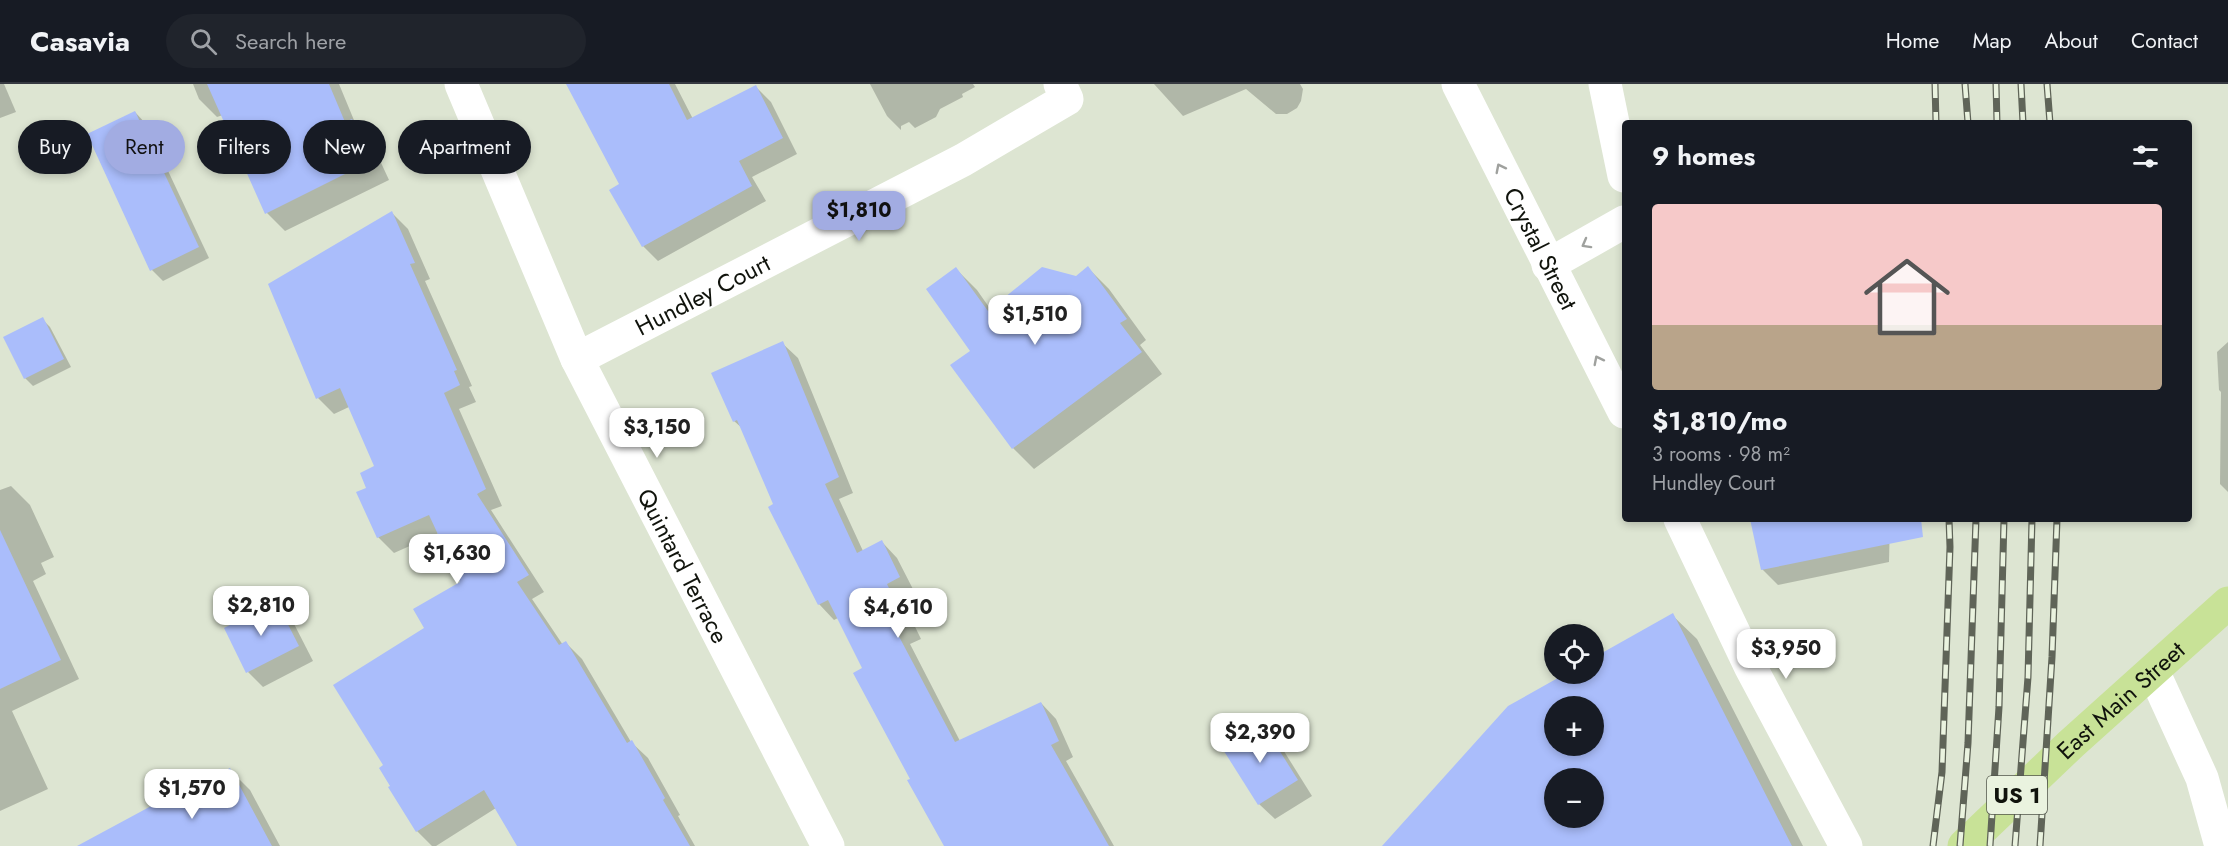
<!DOCTYPE html>
<meta charset="utf-8">
<style>
:root{--surface:#171b24;--page:#20242c;--text:#f1f3f6;--muted:#9ea1a6;--line:#363941;--accent:#a2ace2}
body{margin:0;font-family:Jost,sans-serif;background:var(--page);color:var(--text);height:100vh;display:flex;flex-direction:column;font-size:22px;white-space:nowrap}
*{box-sizing:border-box;margin:0}
p{font-size:20px;color:var(--muted)}
.icon{flex:none;width:33px;height:33px;fill:none;stroke:currentColor;stroke-width:2;stroke-linecap:round;stroke-linejoin:round}
.map{position:relative;flex:1;overflow:hidden}
.sheet{position:absolute;left:1622px;top:36px;width:570px;height:402px;display:flex;flex-direction:column;background:var(--surface);border-radius:6px;box-shadow:0 3px 9px #0003}
.sheet>*{flex:none}
.hud{position:absolute;left:18px;top:36px;width:570px;height:54px;display:flex;gap:12px}
.tools{position:absolute;left:1544px;top:540px;display:grid;gap:12px}
.tools a{display:grid;place-items:center;width:60px;height:60px;border-radius:50%;background:var(--surface);box-shadow:0 3px 9px #0003;font-size:30px}
.price{position:absolute;translate:-50% -51px;padding:0 14px;border-radius:12px;background:#fff;color:#222;font-size:20px;line-height:39px;filter:drop-shadow(0 2px 3px #0008)}
.price::after{content:'';position:absolute;left:50%;top:36px;width:18px;height:14px;margin-left:-9px;background:inherit;clip-path:polygon(0 0,100% 0,50% 100%)}
.price.active{background:var(--accent);color:#111}
ul{padding:0;list-style:none}
li{display:grid;align-content:center;gap:12px;height:318px;padding:0 30px}
li span{display:grid;place-items:center;height:186px;border-radius:6px;color:#555}
li>.icon{margin-inline-start:auto}
span .icon{width:108px;height:108px;fill:#fffc;stroke-width:1}
li b{font-size:26px}
h2{display:flex;justify-content:space-between;align-items:center;height:72px;padding:0 30px;font-size:26px}
.pill{padding:0 21px;border-radius:27px;background:var(--surface);box-shadow:0 3px 9px #0003;font-size:21px;line-height:54px}
.pill.active{background:var(--accent);color:#111}
header{display:flex;align-items:center;gap:36px;box-sizing:border-box;height:84px;padding:0 30px;background:var(--surface);border-bottom:2px solid var(--line)}
header strong{font-size:28px}
nav{display:flex;gap:33px;margin-inline-start:auto;font-size:21px}
.search{width:420px;height:54px;background:var(--page);display:flex;align-items:center;gap:15px;box-sizing:border-box;padding:0 21px;border-radius:33px;color:var(--muted);font-size:22px}
.map>svg:first-child{display:block}
.shadow{fill:#0003;fill-rule:evenodd}
.building{fill:#aabdfb;fill-rule:evenodd}
.lines{fill:none;stroke-linecap:round;stroke-linejoin:round}
.street{stroke:#fff;stroke-width:33}
.secondary{stroke:#fff;stroke-width:33}
.primary{stroke:#c8e297;stroke-width:33}
.rail-casing{stroke:#5f6458;stroke-width:7}
.rail{stroke:#eaf3df;stroke-width:4.5;stroke-dasharray:14;stroke-linecap:butt}
.oneway{stroke:#9fa19e}
.labels{text-anchor:middle;dominant-baseline:central;stroke-width:4.5;stroke-linejoin:round;paint-order:stroke}
.shield{fill:#eaf3df;stroke:#51564b;stroke-width:1.5}
.shield-label{font-size:22px;font-weight:bold;fill:#10130c}
.street-label{font-size:24px;fill:#10130c;stroke:#eaf3df}
</style>
<header>
<strong>Casavia</strong>
<div class="search"><svg class="icon" aria-label="search" viewBox="0 0 24 24"><circle cx="10" cy="10" r="6"/><path d="M15 15l6 6"/></svg>Search here</div>
<nav><a>Home</a><a>Map</a><a>About</a><a>Contact</a></nav>
</header>
<div class="map">
<svg width="2228" height="762" viewBox="0 0 2228 762">
<rect width="100%" height="100%" fill="#dde5d2"/>
<g class="shadow">
<path d="M0,0H4L16,28L0,34Z"/>
<path d="M193,0H339L356,41L370,55L389,96L285,147L267,129L223,31L217,33L199,15Z"/>
<path d="M570,0H675L693,35L756,3L771,18L797,70L752,93L766,117L658,177L643,162L621,101Z"/>
<path d="M870,0H973L975,3L962,10L963,13L940,25L936,33L915,44L909,38L901,42V46L887,32Z"/>
<path d="M1154,0H1300L1303,5L1301,17L1297,24L1287,30H1276L1246,5L1183,32Z"/>
<path d="M135,28L146,40L209,174L163,197L152,186Z"/>
<path d="M392,129L408,145L430,195L425,197L472,302L469,303L476,318L459,325L502,422L491,426L544,508L532,515L563,561L566,559L582,575L631,658L648,674L680,731L678,732L695,762H518L496,724L436,762H432L417,747L390,704L392,702L385,682L426,545L462,498L439,449L394,469L378,453L368,405L376,383L349,323L334,330L318,314Z"/>
<path d="M1088,184L1109,205L1146,256L1140,261L1162,290L1034,385L1013,364L972,267L956,185L977,206L991,226L1076,193Z"/>
<path d="M42,235L50,243L71,283L33,302L25,294Z"/>
<path d="M2228,258V408L2220,400L2221,308L2219,306L2217,268Z"/>
<path d="M782,259L798,274L853,409L839,415L863,467L882,458L897,474L915,509L902,516L921,555L910,560L960,657L1041,619L1056,635L1073,673L1066,677L1114,762H949L912,695L864,585L838,534L834,536L819,520L742,344L734,337Z"/>
<path d="M11,402L30,421L54,473L41,479L46,490L33,497L79,595L12,627L48,705L0,727V406Z"/>
<path d="M1752,435H1890L1889,478L1778,501L1762,485Z"/>
<path d="M276,519L291,534L313,577L263,603L248,588Z"/>
<path d="M1672,531L1697,555L1803,762H1400L1509,623L1568,590H1593V575ZM1554,622H1593V662H1554ZM1554,694H1593V734H1554Z"/>
<path d="M1262,641L1277,656L1312,712L1275,735L1259,720Z"/>
<path d="M229,685L250,706L280,762H81Z"/>
</g>
<g class="building">
<path d="M207,0H329L345,38L352,35L371,77L265,130Z"/>
<path d="M566,0H669L687,36L756,1L783,54L739,77L752,102L642,163L609,106L619,100Z"/>
<path d="M135,27L199,163L150,187L87,50Z"/>
<path d="M392,127L415,179L410,180L457,286L454,287L460,301L444,309L486,405L477,410L529,491L517,498L559,561L566,557L627,659L632,656L665,714L663,716L690,762H517L484,706L416,748L388,703L390,702L379,684L383,681L333,601L424,544L413,525L460,498L429,431L377,454L356,408L366,404L360,389L374,382L340,304L316,315L268,200Z"/>
<path d="M1088,182L1127,235L1120,239L1142,268L1012,365L950,281L970,267L926,205L956,183L988,227L1042,183L1076,192Z"/>
<path d="M43,233L64,275L24,295L3,253Z"/>
<path d="M783,257L839,393L825,400L857,469L882,456L900,493L887,500L906,539L895,545L955,658L1041,618L1059,657L1051,661L1109,762H944L907,696L910,695L853,589L862,584L828,516L818,521L768,423L773,420L737,336L733,338L711,289Z"/>
<path d="M1750,435H1921L1923,453L1761,486Z"/>
<path d="M0,446L61,576L0,605Z"/>
<path d="M276,517L299,562L246,589L224,544Z"/>
<path d="M1673,529L1792,762H1382L1508,622L1565,590H1593V574ZM1554,622H1593V662H1554ZM1554,694H1593V734H1554Z"/>
<path d="M1262,639L1298,696L1258,721L1222,664Z"/>
<path d="M230,684L272,762H77L192,700L194,703Z"/>
</g>
<g class="lines">
<g class="street">
<path id="s1" d="M461,0L577,275L828,762"/>
<path d="M1605,0L1624,92"/>
<path d="M1548,181L1624,138"/>
<path id="s2" d="M577,275L963,76L1067,15L1060,0"/>
</g>
<g class="secondary">
<path id="s3" d="M1458,0L1624,328"/>
<path d="M1680,435L1750,582L1846,762"/>
<path d="M2153,587L2202,694L2221,762"/>
</g>
<path class="primary" id="s4" d="M1964,762L2071,660L2228,519"/>
<defs>
<g id="rail">
<path d="M1935,0L1936,39"/>
<path d="M1965,0L1968,39"/>
<path d="M1996,0L1997,39"/>
<path d="M2021,0L2023,39"/>
<path d="M2047,0L2050,39"/>
<path d="M1933,762L1942,688L1950,463L1949,435"/>
<path d="M1960,762L1968,659L1976,435"/>
<path d="M1990,762L1999,623L2004,435"/>
<path d="M2015,762L2028,593L2032,435"/>
<path d="M2040,762L2052,573L2057,435"/>
</g>
</defs>
<use href="#rail" class="rail-casing"/>
<use href="#rail" class="rail"/>
</g>
<defs><path id="oneway-chevron" d="M-2-3.5L2.5 0L-2 3.5" fill="none" stroke-width="1.6" stroke-linecap="round" stroke-linejoin="round" transform="scale(1.5)"/></defs>
<g class="oneway">
<use href="#oneway-chevron" transform="translate(1500 84) rotate(-117)"/>
<use href="#oneway-chevron" transform="translate(1586 160) rotate(151)"/>
<use href="#oneway-chevron" transform="translate(1598 276) rotate(-117)"/>
</g>
<g class="labels">
<rect class="shield" x="1987" y="692" width="60" height="38" rx="4.5"/>
<g class="shield-label">
<text x="2017" y="711">US 1</text>
</g>
<g class="street-label">
<text stroke="none"><textPath href="#s3" startOffset="184">Crystal Street</textPath></text>
<text stroke="none"><textPath href="#s2" startOffset="141">Hundley Court</textPath></text>
<text stroke="none"><textPath href="#s1" startOffset="531">Quintard Terrace</textPath></text>
<text stroke="none"><textPath href="#s4" startOffset="214">East Main Street</textPath></text>
</g>
</g>
</svg>
<div class="tools">
<a><svg class="icon" aria-label="locate" viewBox="0 0 24 24"><circle cx="12" cy="12" r="6"/><path d="M12 2v4M12 18v4M2 12h4M18 12h4"/></svg></a>
<a>+</a>
<a>−</a>
</div>
<b class="price active" style="left:859px;top:158px">$1,810</b>
<b class="price" style="left:1035px;top:262px">$1,510</b>
<b class="price" style="left:657px;top:375px">$3,150</b>
<b class="price" style="left:457px;top:501px">$1,630</b>
<b class="price" style="left:261px;top:553px">$2,810</b>
<b class="price" style="left:898px;top:555px">$4,610</b>
<b class="price" style="left:1786px;top:596px">$3,950</b>
<b class="price" style="left:1260px;top:680px">$2,390</b>
<b class="price" style="left:192px;top:736px">$1,570</b>
<div class="hud">
<a class="pill">Buy</a>
<a class="pill active">Rent</a>
<a class="pill">Filters</a>
<a class="pill">New</a>
<a class="pill">Apartment</a>
</div>
<section class="sheet">
<h2>9 homes<svg class="icon" aria-label="filters" viewBox="0 0 24 24"><path d="M4 7h16M4 17h16"/><circle cx="9" cy="7" r="2"/><circle cx="15" cy="17" r="2"/></svg></h2>
<ul>
<li><span style="background:linear-gradient(#f6c9c9 65%,#b9a48a 0)"><svg class="icon" aria-label="home" viewBox="0 0 24 24"><path d="M3 11l9-7 9 7M6 9v11h12V9"/></svg></span><div><b>$1,810/mo</b><p>3 rooms · 98 m²</p><p>Hundley Court</p></div></li>
</ul>
</section>
</div>
